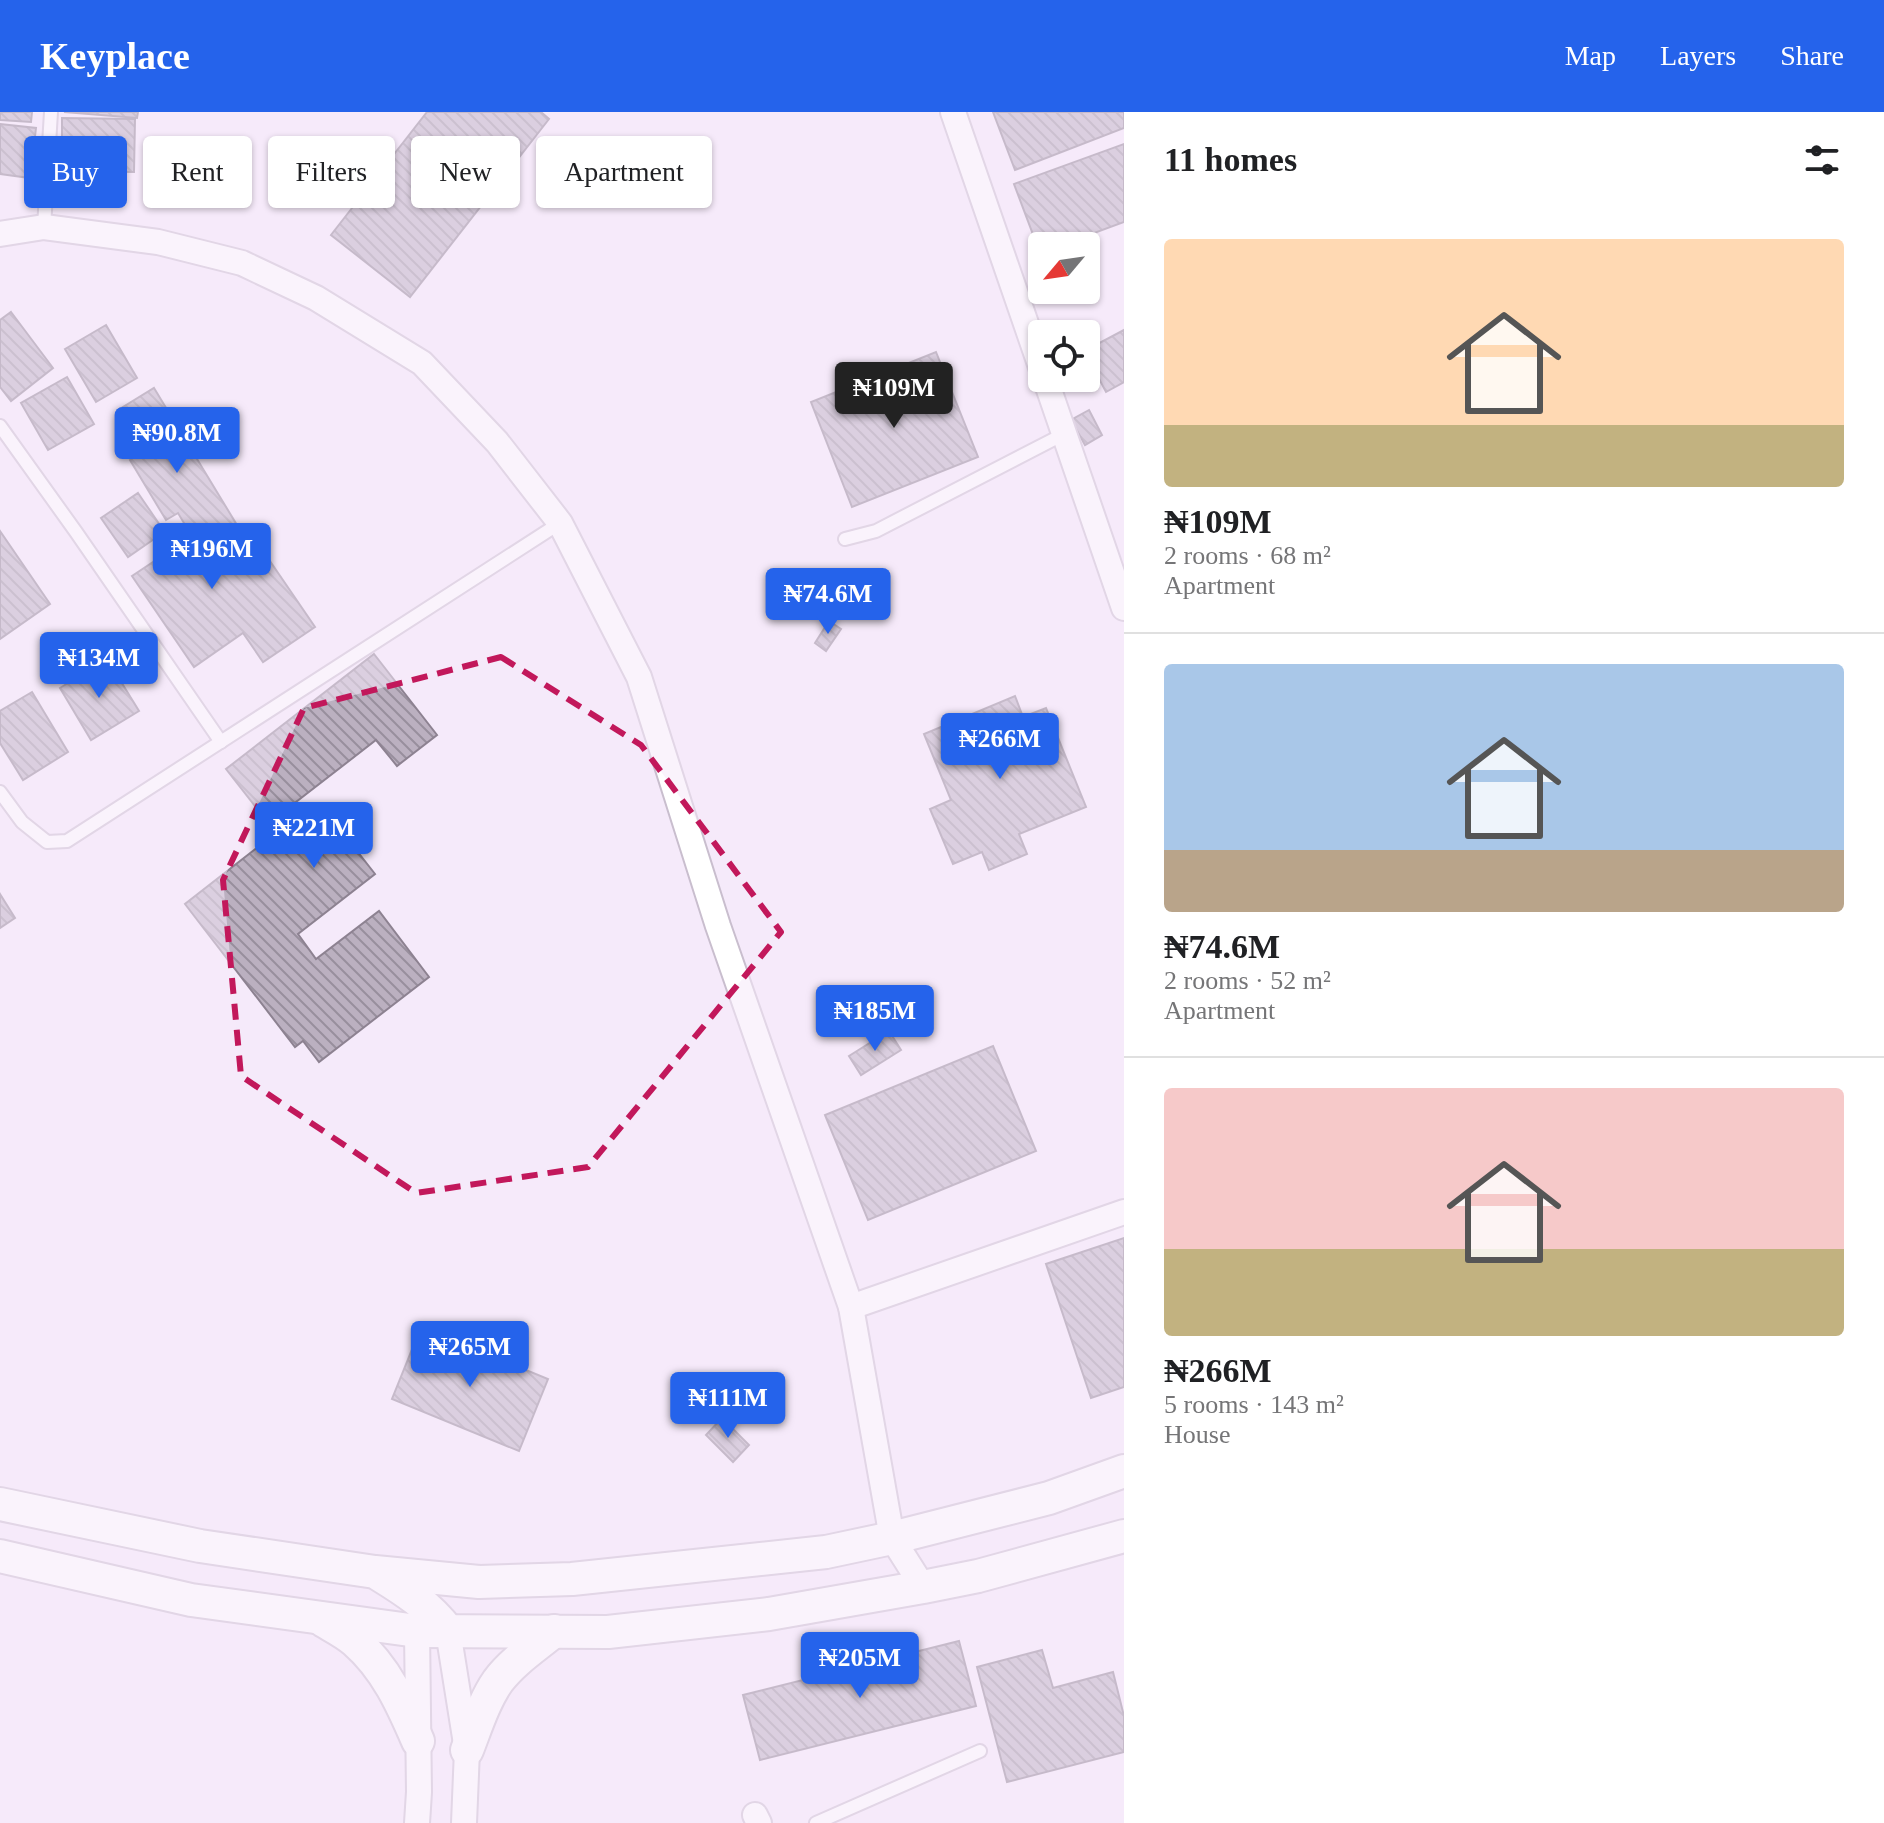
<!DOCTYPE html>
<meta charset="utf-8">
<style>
:root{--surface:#fff;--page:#f2f2f2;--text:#202124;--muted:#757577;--line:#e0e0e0;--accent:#2563eb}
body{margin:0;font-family:Georgia,serif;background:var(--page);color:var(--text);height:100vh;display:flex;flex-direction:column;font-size:30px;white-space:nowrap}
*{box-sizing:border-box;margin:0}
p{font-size:26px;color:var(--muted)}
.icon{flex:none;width:44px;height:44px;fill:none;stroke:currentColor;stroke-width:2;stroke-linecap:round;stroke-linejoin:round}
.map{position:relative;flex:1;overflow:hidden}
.drawer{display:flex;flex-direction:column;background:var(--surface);width:760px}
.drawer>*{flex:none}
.hud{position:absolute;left:24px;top:24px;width:760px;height:72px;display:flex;gap:16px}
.needle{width:52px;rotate:241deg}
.buttons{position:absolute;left:1028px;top:120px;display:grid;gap:16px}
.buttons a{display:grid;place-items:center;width:72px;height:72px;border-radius:8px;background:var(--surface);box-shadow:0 2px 6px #0004;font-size:40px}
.price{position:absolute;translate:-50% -68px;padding:0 18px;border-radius:8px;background:var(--accent);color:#fff;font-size:26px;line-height:52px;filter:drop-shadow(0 2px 4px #0008)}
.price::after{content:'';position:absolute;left:50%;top:48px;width:24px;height:18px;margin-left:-12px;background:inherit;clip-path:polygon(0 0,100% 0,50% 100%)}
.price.current{background:#222;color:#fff}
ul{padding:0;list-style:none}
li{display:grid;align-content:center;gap:16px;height:424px;padding:0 40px}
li+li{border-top:2px solid var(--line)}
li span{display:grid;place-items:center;height:248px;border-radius:8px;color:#555}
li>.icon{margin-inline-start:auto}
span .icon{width:144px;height:144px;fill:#fffc;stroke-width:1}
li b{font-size:34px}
h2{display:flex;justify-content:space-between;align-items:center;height:96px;padding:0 40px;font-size:34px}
.pill{padding:0 28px;border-radius:8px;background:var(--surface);box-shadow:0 2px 6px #0004;font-size:28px;line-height:72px}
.pill.current{background:var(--accent);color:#fff}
header{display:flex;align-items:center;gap:48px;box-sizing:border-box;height:112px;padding:0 40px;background:var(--accent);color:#fff}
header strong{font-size:38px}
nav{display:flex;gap:44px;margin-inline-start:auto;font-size:28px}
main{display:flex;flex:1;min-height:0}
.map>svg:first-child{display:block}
.building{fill:url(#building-back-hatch);stroke:#8d8291;stroke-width:2}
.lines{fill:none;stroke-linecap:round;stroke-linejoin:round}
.service-casing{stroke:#c9bece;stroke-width:16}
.minor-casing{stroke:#c9bece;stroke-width:28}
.tertiary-casing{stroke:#c9bece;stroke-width:36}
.service{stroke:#fff;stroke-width:12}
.minor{stroke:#fff;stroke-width:24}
.tertiary{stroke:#fff;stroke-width:32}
.marked{fill:none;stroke:#c2185b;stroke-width:6;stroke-dasharray:16 10;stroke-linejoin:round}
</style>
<header>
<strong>Keyplace</strong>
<nav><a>Map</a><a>Layers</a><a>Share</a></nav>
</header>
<main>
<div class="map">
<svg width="1124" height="1711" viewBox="0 0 1124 1711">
<defs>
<pattern id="building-back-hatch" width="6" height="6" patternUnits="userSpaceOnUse" patternTransform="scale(2)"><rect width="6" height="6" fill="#bbb0c0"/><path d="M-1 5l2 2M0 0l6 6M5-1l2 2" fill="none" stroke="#988f9d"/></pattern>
</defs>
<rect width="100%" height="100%" fill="#f5eafa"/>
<g class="building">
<path d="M0,0H32L31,10L0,8Z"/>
<path d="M64,0H138L137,6Z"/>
<path d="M427,0H541L549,7L410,185L331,123Z"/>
<path d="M993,0H1124V16L1015,58Z"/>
<path d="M62,6L135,7L134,60L62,59Z"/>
<path d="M0,12L36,16L30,66L0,62Z"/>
<path d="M1124,32V110L1059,134H1042V140L1040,141L1014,72Z"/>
<path d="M11,200L53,256L11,289L0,275V208Z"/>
<path d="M106,213L137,266L96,290L65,237Z"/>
<path d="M1124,218V270L1106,280L1086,242V238Z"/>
<path d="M936,240L978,345L852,395L811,290Z"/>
<path d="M67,265L94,312L48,338L21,291Z"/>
<path d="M154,276L243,423L205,446L178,401L166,408L130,348L143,340L118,298Z"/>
<path d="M1089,298L1102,323L1085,333L1071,308Z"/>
<path d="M138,381L192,460L250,420L315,515L263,550L243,521L194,555L132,464L168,440L157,425L128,445L101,406Z"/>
<path d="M0,419L50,492L0,527Z"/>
<path d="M829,509L841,517L826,539L815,531Z"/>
<path d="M374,542L437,623L397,654L376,628L296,690L314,713L328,702L375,762L298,822L316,847L379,799L429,865L319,950L303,929L295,935L185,792L276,721L226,657Z"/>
<path d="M107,547L139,599L91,628L60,576Z"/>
<path d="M32,580L68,640L23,668L0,631V599Z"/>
<path d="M1015,584L1023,605L1046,596L1086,695L1019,722L1027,742L989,758L982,740L953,752L930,697L951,688L924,622Z"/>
<path d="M0,782L15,806L0,816Z"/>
<path d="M889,919L901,938L861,963L849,944Z"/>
<path d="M993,934L1036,1039L868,1108L825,1003Z"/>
<path d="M1124,1126V1275L1091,1286L1046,1152Z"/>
<path d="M421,1215L548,1267L519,1339L392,1287Z"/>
<path d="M722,1306L749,1333L733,1350L706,1323Z"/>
<path d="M959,1529L976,1594L760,1648L743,1583Z"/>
<path d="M1042,1538L1053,1576L1113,1560L1124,1604V1640L1007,1670L977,1555Z"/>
</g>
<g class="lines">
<defs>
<g id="service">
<path d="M44,115L51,0"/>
<path d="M0,314L76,420L221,630"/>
<path d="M845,427L876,419L1064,322"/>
<path d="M0,680L22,710L47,730L67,729L560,411"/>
<path d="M816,1711L980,1639"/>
</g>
<g id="minor">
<path d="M953,0L1042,258"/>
<path d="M0,122L44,115L158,130L242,151L316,186L422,251L497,330L560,411L639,565L718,814L851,1195L892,1426L923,1475"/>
<path d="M1045,266L1124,496"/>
<path d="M851,1195L1124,1100"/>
<path d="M448,1519L467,1638L464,1711"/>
<path d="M755,1703L759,1711"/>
<path d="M417,1711L419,1680L417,1519"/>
</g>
<g id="tertiary">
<path d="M0,1392L200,1434L375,1460L479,1470L572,1467L826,1440L892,1426L1049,1386L1124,1359"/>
<path d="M0,1444L191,1488L417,1519L608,1520L769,1502L923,1475L978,1464L1124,1424"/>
<path d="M380,1463C406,1479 429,1494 448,1519"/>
<path d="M324,1509C334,1515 346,1521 355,1529C386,1556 402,1592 418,1629"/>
<path d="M467,1638C476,1615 484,1589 498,1569C513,1549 535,1535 554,1519"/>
</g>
</defs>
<use href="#service" class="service-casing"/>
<use href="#minor" class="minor-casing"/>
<use href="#tertiary" class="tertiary-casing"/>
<use href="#service" class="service"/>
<use href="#minor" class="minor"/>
<use href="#tertiary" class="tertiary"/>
</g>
<path d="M0 0H1124V1711H0ZM501,545L641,633L781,820L588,1055L416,1081L241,964L223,768L304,596Z" fill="#f5eafa" fill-opacity=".55" fill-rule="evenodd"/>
<path class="marked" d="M501,545L641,633L781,820L588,1055L416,1081L241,964L223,768L304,596Z"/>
</svg>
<div class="buttons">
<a><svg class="needle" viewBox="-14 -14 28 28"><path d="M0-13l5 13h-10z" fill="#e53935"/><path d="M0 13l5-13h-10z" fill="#757577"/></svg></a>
<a><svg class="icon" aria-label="locate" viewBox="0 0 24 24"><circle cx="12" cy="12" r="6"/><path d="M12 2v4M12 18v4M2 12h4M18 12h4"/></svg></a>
</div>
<b class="price current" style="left:894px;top:318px">₦109M</b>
<b class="price" style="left:177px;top:363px">₦90.8M</b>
<b class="price" style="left:212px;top:479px">₦196M</b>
<b class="price" style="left:828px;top:524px">₦74.6M</b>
<b class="price" style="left:99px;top:588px">₦134M</b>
<b class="price" style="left:1000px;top:669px">₦266M</b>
<b class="price" style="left:314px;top:758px">₦221M</b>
<b class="price" style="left:875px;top:941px">₦185M</b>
<b class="price" style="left:470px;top:1277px">₦265M</b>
<b class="price" style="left:728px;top:1328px">₦111M</b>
<b class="price" style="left:860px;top:1588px">₦205M</b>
<div class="hud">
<a class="pill current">Buy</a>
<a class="pill">Rent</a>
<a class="pill">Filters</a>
<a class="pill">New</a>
<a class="pill">Apartment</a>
</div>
</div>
<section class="drawer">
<h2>11 homes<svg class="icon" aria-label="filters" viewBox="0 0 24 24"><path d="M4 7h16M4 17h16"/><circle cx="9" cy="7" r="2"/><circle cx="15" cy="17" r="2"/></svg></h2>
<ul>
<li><span style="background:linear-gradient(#ffd9b3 75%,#c2b280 0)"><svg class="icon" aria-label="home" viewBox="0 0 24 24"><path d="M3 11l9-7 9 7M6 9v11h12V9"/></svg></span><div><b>₦109M</b><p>2 rooms · 68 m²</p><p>Apartment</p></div></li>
<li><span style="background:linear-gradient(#a9c7e8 75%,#b9a48a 0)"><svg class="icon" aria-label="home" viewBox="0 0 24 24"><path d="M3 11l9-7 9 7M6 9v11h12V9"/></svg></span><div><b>₦74.6M</b><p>2 rooms · 52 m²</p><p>Apartment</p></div></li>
<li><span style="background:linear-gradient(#f6c9c9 65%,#c2b280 0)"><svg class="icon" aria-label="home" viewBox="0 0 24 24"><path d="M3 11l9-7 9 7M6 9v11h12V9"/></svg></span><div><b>₦266M</b><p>5 rooms · 143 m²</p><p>House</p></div></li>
</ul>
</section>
</main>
